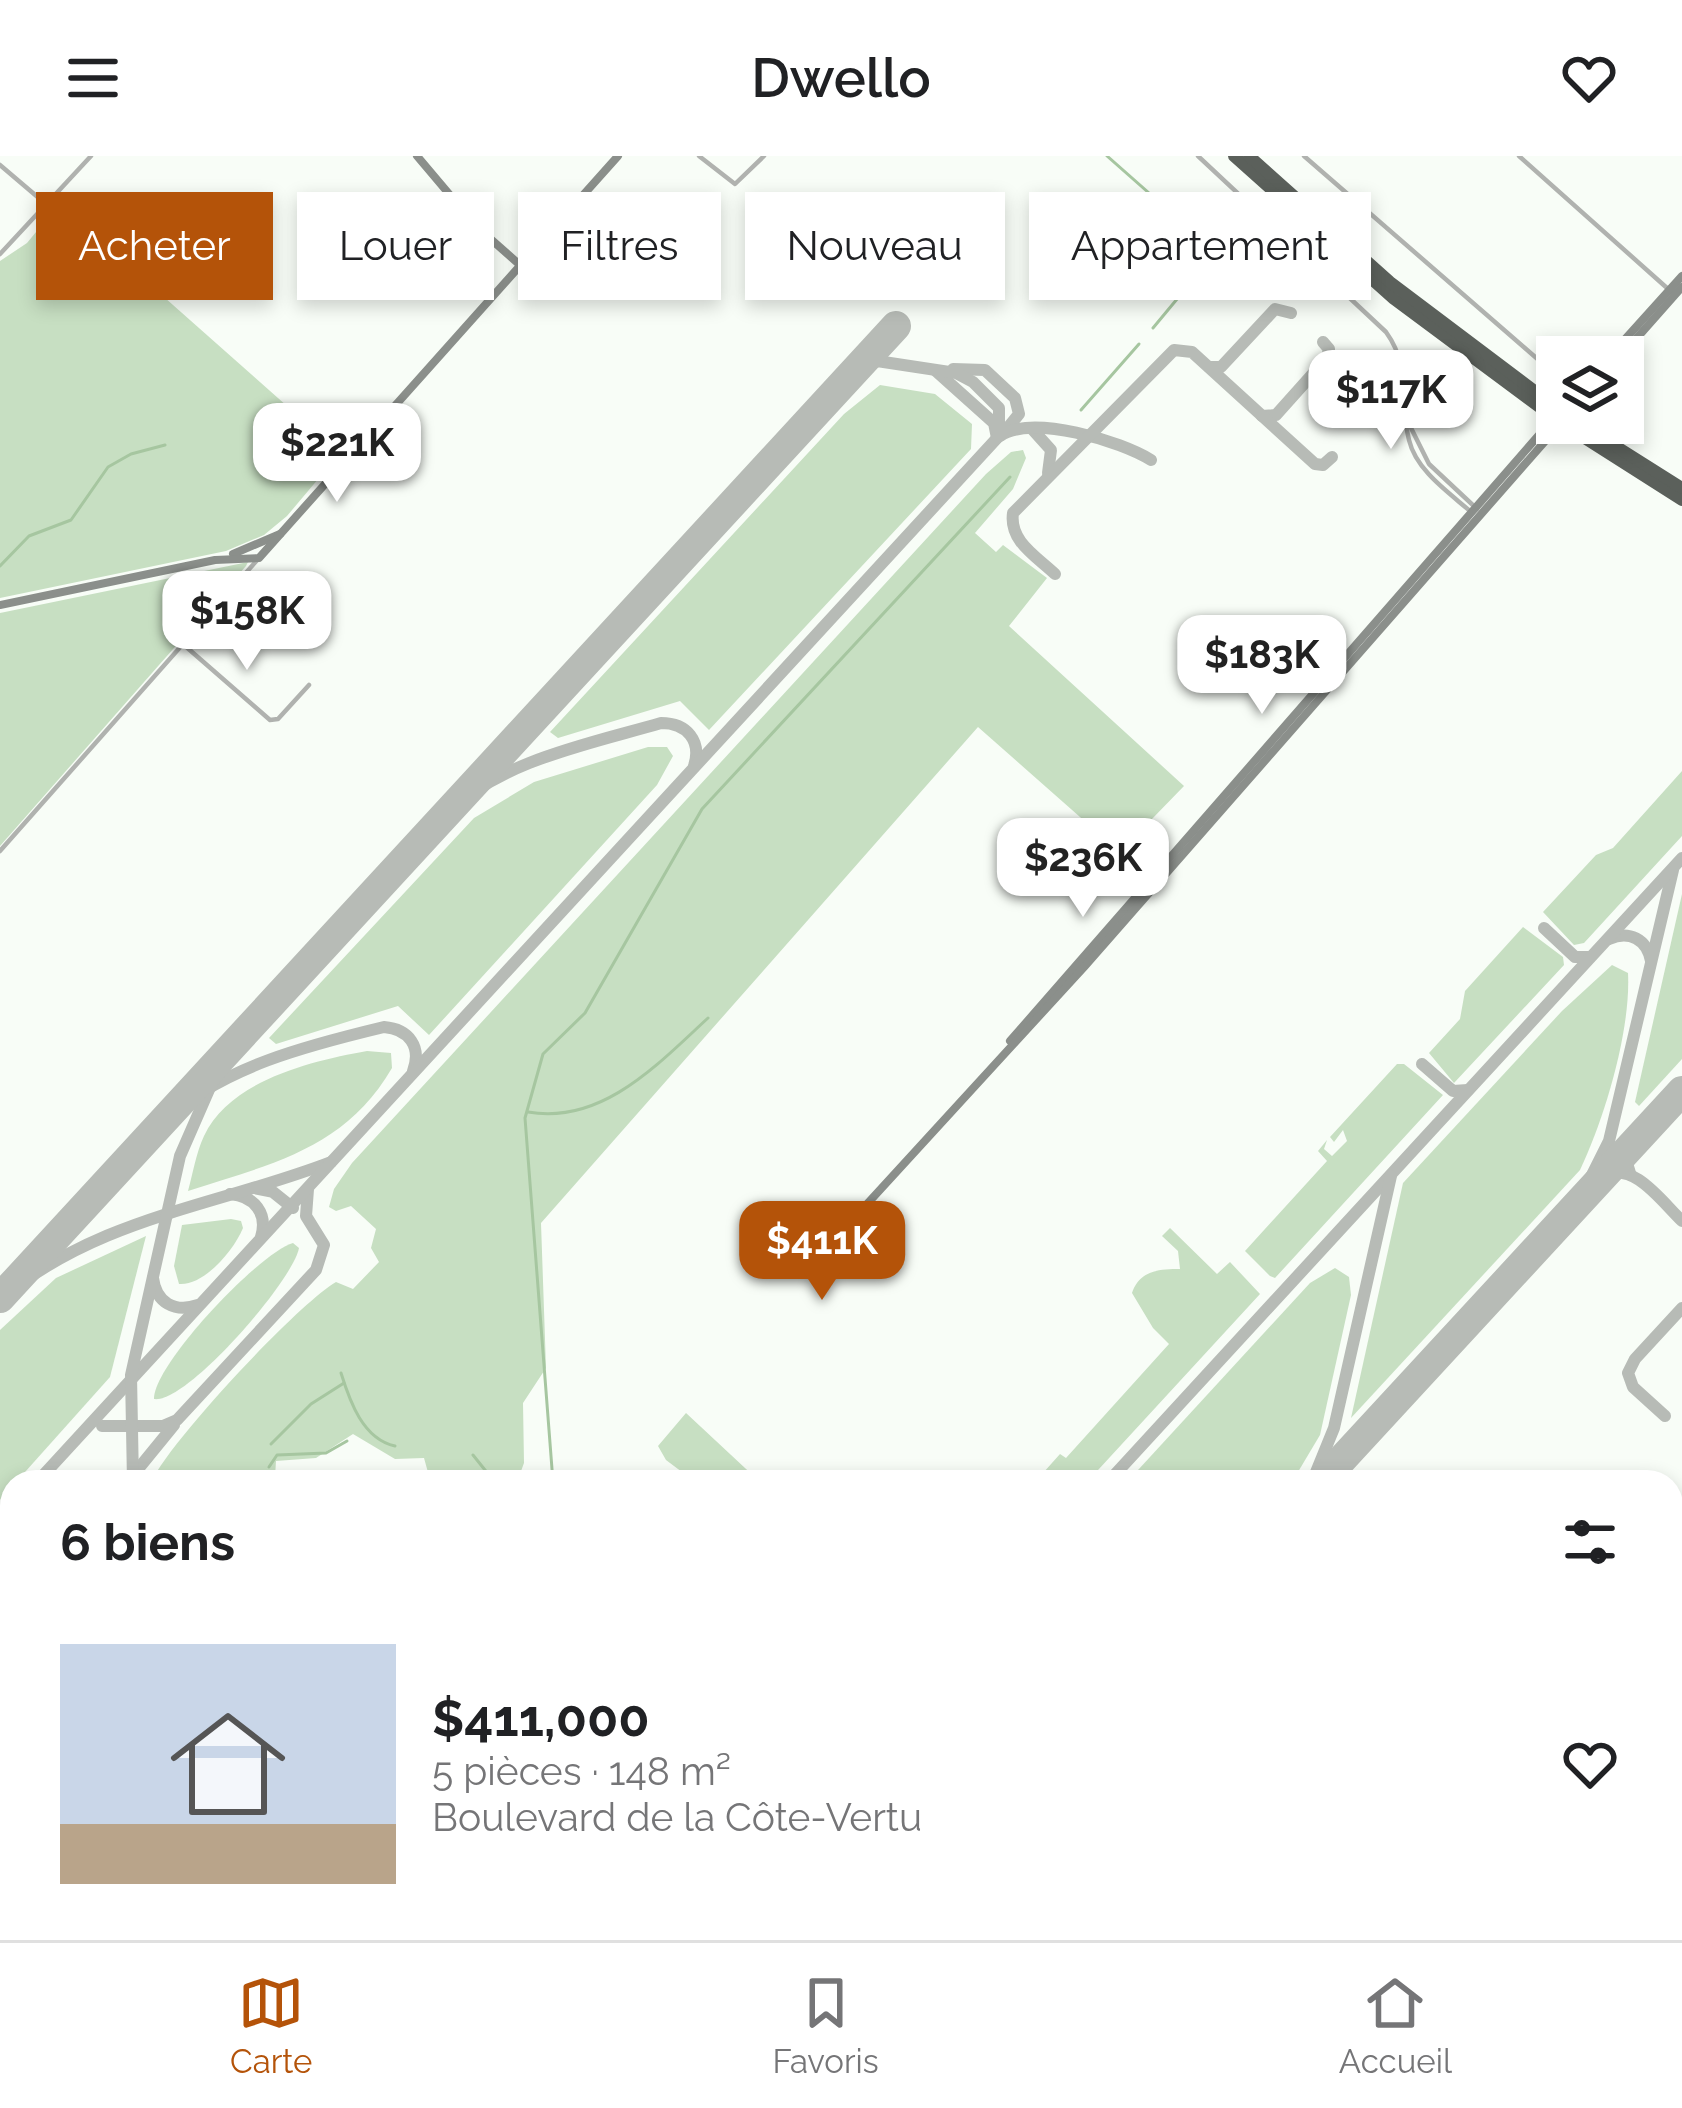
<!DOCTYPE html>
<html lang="fr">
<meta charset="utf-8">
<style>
:root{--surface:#fff;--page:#f2f2f2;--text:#202124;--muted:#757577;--line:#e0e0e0;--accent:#b45309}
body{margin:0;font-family:Raleway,sans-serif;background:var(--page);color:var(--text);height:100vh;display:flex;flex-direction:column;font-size:45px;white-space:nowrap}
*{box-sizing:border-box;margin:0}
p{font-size:39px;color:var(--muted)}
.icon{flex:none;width:66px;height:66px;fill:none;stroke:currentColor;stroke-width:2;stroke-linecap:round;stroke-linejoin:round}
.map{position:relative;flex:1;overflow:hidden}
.side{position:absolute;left:0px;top:1314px;width:1683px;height:471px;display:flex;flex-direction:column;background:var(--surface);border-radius:36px 36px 0 0;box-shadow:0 6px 18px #0003}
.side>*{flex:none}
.top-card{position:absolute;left:36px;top:36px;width:1611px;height:108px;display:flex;gap:24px}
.buttons{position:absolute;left:1536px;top:180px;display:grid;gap:24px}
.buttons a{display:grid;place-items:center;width:108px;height:108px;border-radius:0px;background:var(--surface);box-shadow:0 6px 18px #0003;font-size:60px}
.price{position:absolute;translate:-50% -102px;padding:0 27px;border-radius:24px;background:#fff;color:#222;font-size:39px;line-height:78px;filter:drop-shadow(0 3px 6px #0008)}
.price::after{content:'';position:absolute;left:50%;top:72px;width:36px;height:27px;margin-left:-18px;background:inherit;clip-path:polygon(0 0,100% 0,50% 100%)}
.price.current{background:var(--accent);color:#fff}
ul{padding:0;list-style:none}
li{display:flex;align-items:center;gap:36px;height:300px;padding:0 60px}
li span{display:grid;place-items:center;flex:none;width:336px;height:240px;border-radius:0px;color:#555}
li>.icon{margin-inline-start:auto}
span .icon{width:144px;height:144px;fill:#fffc;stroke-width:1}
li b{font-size:51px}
h2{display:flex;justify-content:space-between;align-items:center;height:144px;padding:0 60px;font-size:51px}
.chip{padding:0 42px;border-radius:0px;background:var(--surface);box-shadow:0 6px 18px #0003;font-size:42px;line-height:108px}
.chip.current{background:var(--accent);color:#fff}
header{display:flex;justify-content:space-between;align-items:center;height:156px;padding:0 60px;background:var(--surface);font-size:54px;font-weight:600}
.tab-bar{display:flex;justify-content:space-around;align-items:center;height:168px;border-top:3px solid var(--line);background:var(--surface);font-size:33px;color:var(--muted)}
.tab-bar a{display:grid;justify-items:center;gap:6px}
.tab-bar .current{color:var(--accent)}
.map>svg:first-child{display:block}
.green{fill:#c7dfc2}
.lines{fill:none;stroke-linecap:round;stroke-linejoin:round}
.stream{stroke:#a6c6a0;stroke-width:3}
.taxiway{stroke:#b7bbb6;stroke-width:12}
.runway{stroke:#b7bbb6;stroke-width:30}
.street{stroke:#b0b2af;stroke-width:4.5}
.secondary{stroke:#8b8f8b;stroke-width:8}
.highway{stroke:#5b605b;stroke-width:12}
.secondary-bridge{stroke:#8b8f8b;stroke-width:8}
</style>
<header><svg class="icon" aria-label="menu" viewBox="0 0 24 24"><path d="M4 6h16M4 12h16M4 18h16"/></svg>Dwello<svg class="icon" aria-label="heart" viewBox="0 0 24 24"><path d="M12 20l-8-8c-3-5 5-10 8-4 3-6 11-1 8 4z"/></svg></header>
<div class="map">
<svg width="1682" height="1784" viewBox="0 0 1682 1784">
<rect width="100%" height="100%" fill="#f8fdf7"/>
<g class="green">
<path d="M59,48L340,297L287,360L264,379L226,395L0,442V105L27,87Z"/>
<path d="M880,229L935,238L972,268L971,293L709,574L680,545L558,582L550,576L844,258Z"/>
<path d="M1023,294L1026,302L1013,333L975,377L996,396L1003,389L1047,422L1009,470L1184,630L1151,664L1161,674L1131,706L978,571L541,1067L546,1212L523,1247L524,1307L517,1326H439L429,1320L424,1302L395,1303L353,1278L316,1302L276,1305L275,1321H265L263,1326H151C170,1285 297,1149 336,1126L353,1133L379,1106L371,1092L376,1073L351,1050L336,1055L329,1051L334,1033L352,1007L986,318L1011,296Z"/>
<path d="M248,406L246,410L0,690V457Z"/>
<path d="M648,591H667L673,600L657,629L429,879L398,850L276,888L269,882L474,662L534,626Z"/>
<path d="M1682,615V680L1584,787L1574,789L1543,756L1596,699L1613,692Z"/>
<path d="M1682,738V903L1639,950L1635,946Z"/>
<path d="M1523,771L1563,801L1564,809L1454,927L1429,897L1460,863L1465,835Z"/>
<path d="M1612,809L1628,817C1631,874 1605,961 1580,1014L1351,1262L1403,1027L1562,855Z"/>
<path d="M367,895L391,897L392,912C345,993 271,1008 188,1035C193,1017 196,997 204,980C230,924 312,905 367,895Z"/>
<path d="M1397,908H1404L1443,939L1275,1122L1270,1120L1245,1095L1327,1005L1318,995L1327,984L1324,993L1332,1000L1347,985L1343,974L1334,986L1330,981Z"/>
<path d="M231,1063L241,1065L243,1072C234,1094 204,1130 179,1128L174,1110L182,1069Z"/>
<path d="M1170,1072L1217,1118L1230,1106L1260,1138L1087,1326H1035L1060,1298L1066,1302L1169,1188L1153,1172L1132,1137C1140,1114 1160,1113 1180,1113L1178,1095L1162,1080Z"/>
<path d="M146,1080L110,1221L0,1344V1174L56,1122Z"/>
<path d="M293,1087L299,1092C293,1125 186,1248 154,1243C153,1209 259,1097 293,1087Z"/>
<path d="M1335,1112L1349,1121L1351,1139L1320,1279L1292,1326H1127L1310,1127Z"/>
<path d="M686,1257L760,1326L681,1325L682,1316L666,1304L658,1290Z"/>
<path d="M12,1714V1773H131L129,1784H0V1715Z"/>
<path d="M172,1773H584L437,1784H177Z"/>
<path d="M745,1773H879L863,1784H735Z"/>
</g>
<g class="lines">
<g class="stream">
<path d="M1107,0L1218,98"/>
<path d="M1153,172L1241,66"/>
<path d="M1081,254L1139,188"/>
<path d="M0,410L29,380L71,364L108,311L131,298L165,289"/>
<path d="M528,956C602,969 658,908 708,862"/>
<path d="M341,1217C350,1246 363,1283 395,1290"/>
<path d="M271,1288L311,1248L344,1227"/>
<path d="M473,1299L489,1319L521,1322"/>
<path d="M269,1311L277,1299L326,1297L347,1285"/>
<path d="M553,1326L525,962L543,898L585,857L702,653L1010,321"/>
<path d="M1054,1784L1064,1773"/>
</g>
<g class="taxiway">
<path d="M1209,211H1221L1275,153L1291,157"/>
<path d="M953,213L985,214L1015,242L1019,258L1006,274"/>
<path d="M936,215L994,267L997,282"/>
<path d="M1262,260L1276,259L1327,202L1329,193L1323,186"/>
<path d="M1033,274L1051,294L1048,317"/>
<path d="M1000,280C1032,258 1121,285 1151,304"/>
<path d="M1055,418C1036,400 1009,385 1013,357L1174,194L1192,196L1315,308L1323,309L1332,301"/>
<path d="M446,658C502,604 589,588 661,567C687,567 702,585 694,610"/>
<path d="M1544,772L1575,801H1590"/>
<path d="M1609,783C1629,774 1647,783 1651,805"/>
<path d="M1422,908L1453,935L1468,934"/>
<path d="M164,965C221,911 309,889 384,871C409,873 422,891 413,915"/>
<path d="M1630,1017L1626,1004L1632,989"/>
<path d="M1604,1020C1633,1004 1662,1046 1682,1065"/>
<path d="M254,1032L273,1036L293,1052"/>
<path d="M230,1038C255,1040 268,1058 261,1081"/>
<path d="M1531,1099L1581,1041L1609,985L1673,714"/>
<path d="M153,1122C156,1147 175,1157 198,1149"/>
<path d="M0,1144C95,1062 217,1050 331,1006"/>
<path d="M1665,1260L1633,1231L1628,1217L1635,1203L1682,1152"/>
<path d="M102,1270H163L177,1264L316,1114L324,1089L306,1060L308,1033"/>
<path d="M134,1318L174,1269"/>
<path d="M37,1326L999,280V252L973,226L956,217L877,205L855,215"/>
<path d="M133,1326L131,1219L180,1000L211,929L255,866"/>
<path d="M1108,1326L1682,702"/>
<path d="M1312,1326L1334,1272L1391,1020"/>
<path d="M0,1366L12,1353"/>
<path d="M0,1430H12"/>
<path d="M0,1693L12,1692"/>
</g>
<g class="runway">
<path d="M0,1142L896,170"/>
<path d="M1321,1326L1682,935"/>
<path d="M898,1784L908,1773"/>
</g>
<g class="street">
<path d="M699,0L735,28L764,0"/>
<path d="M1198,0L1386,176C1412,212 1399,245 1409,284C1416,314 1448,336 1470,355"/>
<path d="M1304,0L1557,220"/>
<path d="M1519,0L1667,132"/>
<path d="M0,9L47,49"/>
<path d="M0,98L91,0"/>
<path d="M1410,270L1429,308L1477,353"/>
<path d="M184,489L270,564L278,563L309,529"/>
<path d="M0,695L259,402"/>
<path d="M1671,1413L1682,1401"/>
<path d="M1671,1468L1682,1479"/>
<path d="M1203,1773L1214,1784"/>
<path d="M1434,1773L1447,1784"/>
<path d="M1625,1773L1628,1784"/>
<path d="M1190,1784L1200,1773"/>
</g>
<g class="secondary">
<path d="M417,0L477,71L520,109"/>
<path d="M1609,201L1682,120"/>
<path d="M1620,201L1682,131"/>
<path d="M233,398L280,378"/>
<path d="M0,449L215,404L259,402L618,0"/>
<path d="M1010,885L1546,271"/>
<path d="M844,1075L827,1100L828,1119L815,1124L811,1114L824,1095L1085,810L1561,267"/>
<path d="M1671,1649L1682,1637"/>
<path d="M1671,1685L1682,1674"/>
<path d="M1348,1773L1359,1784"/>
<path d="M1421,1773L1432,1784"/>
<path d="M1539,1784L1550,1773"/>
</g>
<g class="highway">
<path d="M1234,0L1394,143L1557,264"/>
<path d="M1249,0L1390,126L1557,252"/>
<path d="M1561,267L1682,344"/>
<path d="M1579,267L1682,332"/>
<path d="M1671,1670L1682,1659"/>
<path d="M1550,1784L1561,1773"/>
<path d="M1564,1784L1580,1773"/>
</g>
<path class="secondary-bridge" d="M1546,271L1557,259"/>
</g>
</svg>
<div class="buttons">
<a><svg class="icon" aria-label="layers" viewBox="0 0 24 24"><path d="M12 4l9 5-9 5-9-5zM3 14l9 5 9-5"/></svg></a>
</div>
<b class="price" style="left:1391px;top:296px">$117K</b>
<b class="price" style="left:337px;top:349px">$221K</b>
<b class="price" style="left:247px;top:517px">$158K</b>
<b class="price" style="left:1262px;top:561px">$183K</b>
<b class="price" style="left:1083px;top:764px">$236K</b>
<b class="price current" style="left:822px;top:1147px">$411K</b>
<div class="top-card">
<a class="chip current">Acheter</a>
<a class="chip">Louer</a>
<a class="chip">Filtres</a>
<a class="chip">Nouveau</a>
<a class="chip">Appartement</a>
</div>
<section class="side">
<h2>6 biens<svg class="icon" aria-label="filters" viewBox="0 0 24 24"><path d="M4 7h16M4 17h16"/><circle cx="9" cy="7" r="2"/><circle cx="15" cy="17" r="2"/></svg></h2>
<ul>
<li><span style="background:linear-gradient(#c9d6e8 75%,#b9a48a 0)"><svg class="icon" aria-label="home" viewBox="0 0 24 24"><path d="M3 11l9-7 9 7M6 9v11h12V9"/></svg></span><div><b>$411,000</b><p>5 pièces · 148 m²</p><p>Boulevard de la Côte-Vertu</p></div><svg class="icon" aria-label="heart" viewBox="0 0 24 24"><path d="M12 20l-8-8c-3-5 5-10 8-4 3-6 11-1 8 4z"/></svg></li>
</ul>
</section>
</div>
<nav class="tab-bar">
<a class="current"><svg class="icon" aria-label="map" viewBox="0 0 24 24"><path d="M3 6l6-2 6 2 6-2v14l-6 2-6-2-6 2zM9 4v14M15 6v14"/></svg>Carte</a>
<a><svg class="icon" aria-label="saved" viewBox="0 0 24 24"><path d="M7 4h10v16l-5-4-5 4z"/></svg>Favoris</a>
<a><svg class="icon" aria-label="home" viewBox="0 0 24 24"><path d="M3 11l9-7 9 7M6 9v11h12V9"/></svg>Accueil</a>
</nav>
